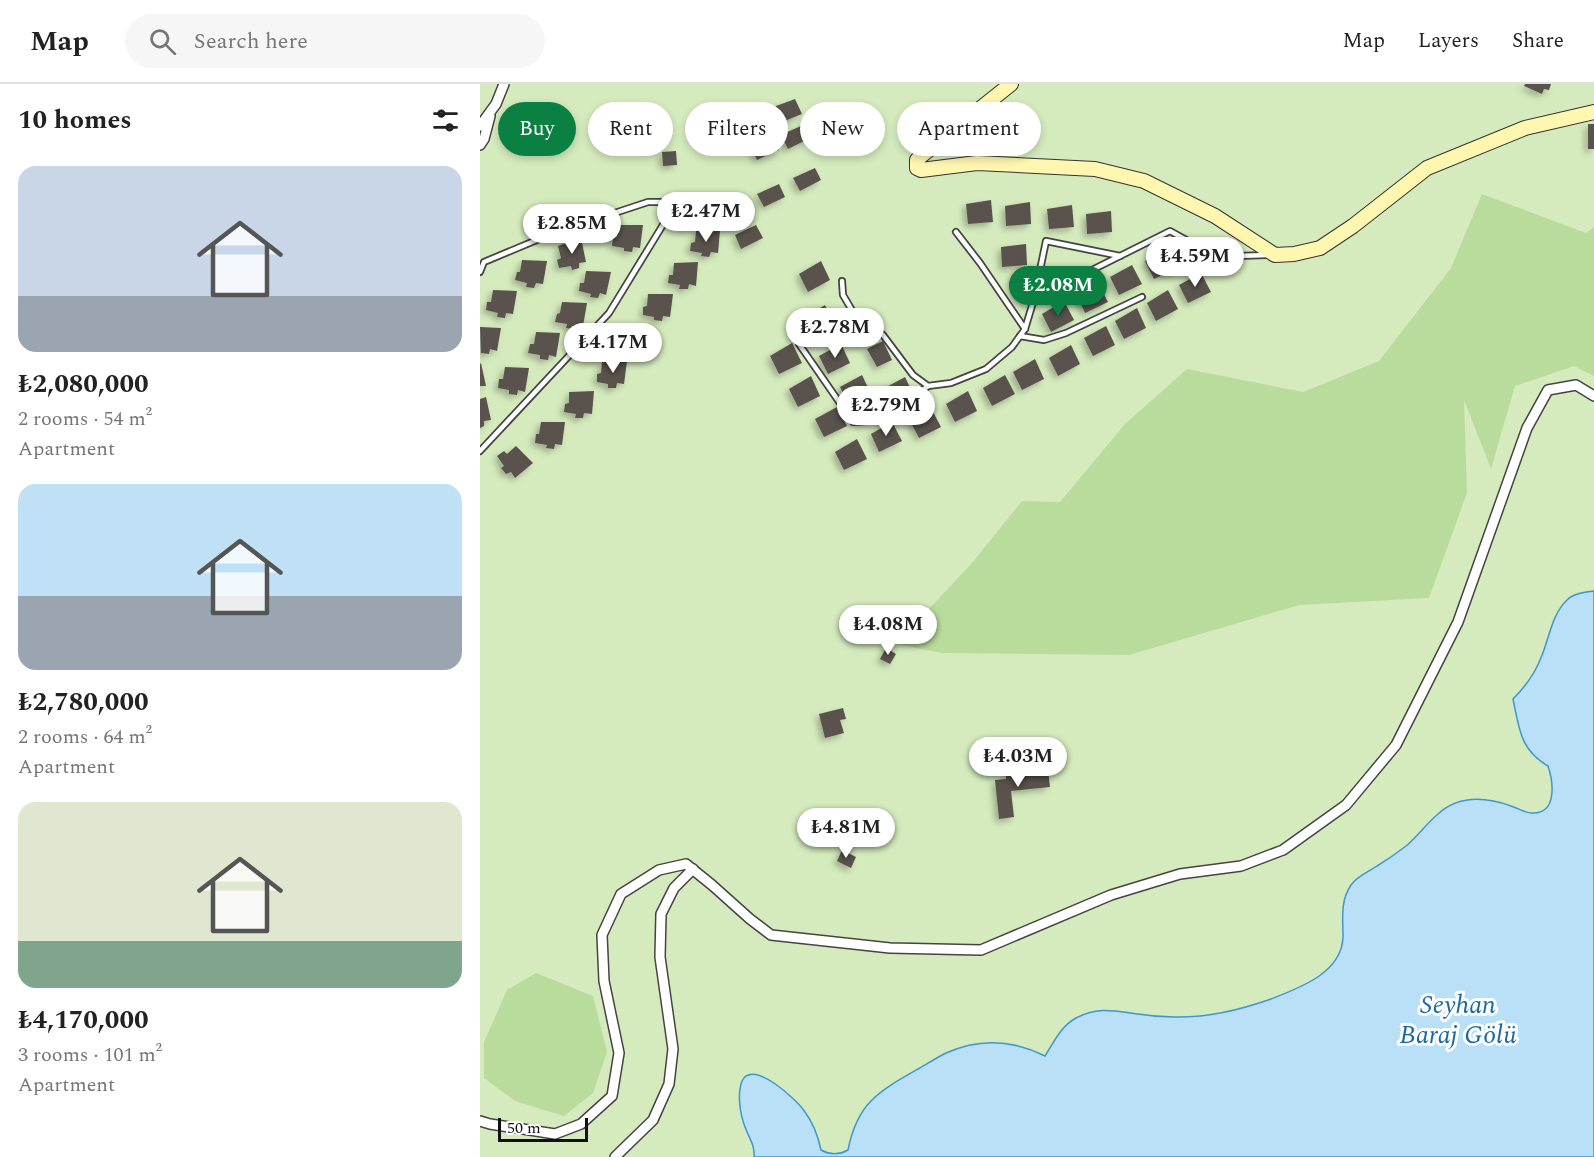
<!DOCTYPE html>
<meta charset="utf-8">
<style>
:root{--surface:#fff;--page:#f6f6f6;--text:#222;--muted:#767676;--line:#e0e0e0;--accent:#0b8043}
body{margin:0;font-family:Spectral,serif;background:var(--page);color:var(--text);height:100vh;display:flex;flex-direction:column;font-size:22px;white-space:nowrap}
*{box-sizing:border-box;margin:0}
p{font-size:20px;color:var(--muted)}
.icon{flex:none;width:33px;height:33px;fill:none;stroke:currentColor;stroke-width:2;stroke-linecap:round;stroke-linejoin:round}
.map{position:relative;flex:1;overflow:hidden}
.panel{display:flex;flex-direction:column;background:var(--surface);width:480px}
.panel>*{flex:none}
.banner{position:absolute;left:18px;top:18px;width:570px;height:54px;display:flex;gap:12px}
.scale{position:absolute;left:18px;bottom:15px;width:90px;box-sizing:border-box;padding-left:6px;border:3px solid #111;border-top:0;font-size:16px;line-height:21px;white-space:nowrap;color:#111;-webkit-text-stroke:4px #fff;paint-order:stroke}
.price{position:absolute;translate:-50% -51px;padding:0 14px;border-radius:21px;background:#fff;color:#222;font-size:20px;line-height:39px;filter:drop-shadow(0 2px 3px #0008)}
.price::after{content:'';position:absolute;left:50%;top:36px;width:18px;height:14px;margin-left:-9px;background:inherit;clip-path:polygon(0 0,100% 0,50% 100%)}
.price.current{background:var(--accent);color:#fff}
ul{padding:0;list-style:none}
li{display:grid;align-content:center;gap:12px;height:318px;padding:0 18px}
li span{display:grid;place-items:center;height:186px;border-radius:18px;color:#555}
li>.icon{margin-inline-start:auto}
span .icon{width:108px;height:108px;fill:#fffc;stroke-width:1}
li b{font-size:26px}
h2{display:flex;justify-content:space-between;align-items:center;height:72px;padding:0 18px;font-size:26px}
.pill{padding:0 21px;border-radius:27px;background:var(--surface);box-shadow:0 3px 9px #0003;font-size:21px;line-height:54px}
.pill.current{background:var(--accent);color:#fff}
header{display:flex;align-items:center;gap:36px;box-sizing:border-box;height:84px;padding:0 30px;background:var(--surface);border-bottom:2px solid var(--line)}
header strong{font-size:28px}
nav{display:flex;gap:33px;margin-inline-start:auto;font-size:21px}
.search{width:420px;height:54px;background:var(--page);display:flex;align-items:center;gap:15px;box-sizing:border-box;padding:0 21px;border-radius:33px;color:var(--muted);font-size:22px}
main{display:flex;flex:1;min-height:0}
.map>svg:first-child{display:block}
.green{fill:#d5ebbd}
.forest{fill:#b9dc9c}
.water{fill:#b9e0f7;stroke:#3f96cf;stroke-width:1.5}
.building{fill:#5a524d;filter:url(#shadow)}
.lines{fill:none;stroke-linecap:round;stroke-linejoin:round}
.lane-casing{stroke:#444;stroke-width:8}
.street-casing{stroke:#444;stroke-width:12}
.secondary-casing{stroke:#333;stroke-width:16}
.lane{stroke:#fff;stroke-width:4.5}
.street{stroke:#fff;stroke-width:9}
.secondary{stroke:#fff6b0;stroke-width:14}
.labels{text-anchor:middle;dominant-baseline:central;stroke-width:6;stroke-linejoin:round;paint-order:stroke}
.water-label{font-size:26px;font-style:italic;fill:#1768a6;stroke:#fff}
</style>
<header>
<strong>Map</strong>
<div class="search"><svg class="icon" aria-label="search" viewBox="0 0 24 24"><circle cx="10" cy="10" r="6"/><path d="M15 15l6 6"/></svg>Search here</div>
<nav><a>Map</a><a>Layers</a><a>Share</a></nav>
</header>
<main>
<section class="panel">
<h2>10 homes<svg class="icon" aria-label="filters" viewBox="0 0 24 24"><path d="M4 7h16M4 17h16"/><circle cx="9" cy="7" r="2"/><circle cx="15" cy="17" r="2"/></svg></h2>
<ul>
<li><span style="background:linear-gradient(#c9d6e8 70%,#9aa5b1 0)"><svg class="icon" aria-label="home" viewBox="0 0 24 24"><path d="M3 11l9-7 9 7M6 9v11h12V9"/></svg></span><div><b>₺2,080,000</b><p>2 rooms · 54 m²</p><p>Apartment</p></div></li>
<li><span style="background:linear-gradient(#bfe0f5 60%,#9aa5b1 0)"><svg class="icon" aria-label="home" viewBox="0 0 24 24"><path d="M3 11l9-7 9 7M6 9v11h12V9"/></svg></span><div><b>₺2,780,000</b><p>2 rooms · 64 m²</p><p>Apartment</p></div></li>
<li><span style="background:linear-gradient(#dfe7d0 75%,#7fa58c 0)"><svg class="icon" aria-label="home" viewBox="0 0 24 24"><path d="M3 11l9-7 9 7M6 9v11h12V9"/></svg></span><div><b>₺4,170,000</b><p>3 rooms · 101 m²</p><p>Apartment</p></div></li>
</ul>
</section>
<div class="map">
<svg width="1114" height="1073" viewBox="0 0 1114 1073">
<defs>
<filter id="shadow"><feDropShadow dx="-3.5" dy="3.5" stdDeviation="3" flood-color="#0004"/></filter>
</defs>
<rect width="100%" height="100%" fill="#fffdf5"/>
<rect class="green" x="0" y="0" width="1114" height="1073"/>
<g class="forest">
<path d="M1002,110L1106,149L1114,143V292L1094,282L1035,302L1011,385L984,316L987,409L949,514L819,521L649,571L462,569L416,560L492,479L542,417L580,418L645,340L707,285L823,308L899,277L971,184Z"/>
<path d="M56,889L113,912L127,968L113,1009L84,1032L35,1017L4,994V958L27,906Z"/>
</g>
<path class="water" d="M1114,507V1073H274C275,1061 269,1054 265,1043C260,1030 257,1010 262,997C273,974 318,1017 325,1028C334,1040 338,1052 341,1066C350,1071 359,1071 368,1066C377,1019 399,1007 438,985C447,980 456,974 466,969C499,954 533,956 565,972C574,958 581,942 596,934C618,922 635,927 658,930C670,932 682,933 694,933C727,934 760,926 791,915C819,904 862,889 863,853C863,835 860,817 871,801C877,792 888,788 897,782C907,776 917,769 926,762C938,752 947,739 958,730C979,711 1006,713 1031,722C1038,724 1045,729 1052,729C1078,730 1073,697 1068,682C1040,666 1039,644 1033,615C1044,604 1054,591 1060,576C1069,557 1071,531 1087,516C1094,509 1106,508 1114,507Z"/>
<g class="building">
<path d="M1045,0H1071L1069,6L1064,5L1062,10L1044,2Z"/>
<path d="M315,15L322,30L287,44L280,28Z"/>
<rect x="1108" y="40" width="6" height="25"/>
<path d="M323,41L330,54L308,65L301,51Z"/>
<path d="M292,53L299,66L277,76L271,63Z"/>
<path d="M196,67L197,81L183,82L182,68Z"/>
<path d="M335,84L341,96L320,107L313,94Z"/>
<path d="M299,100L305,113L284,123L277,110Z"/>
<path d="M266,115L272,128L251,139L244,125Z"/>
<path d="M511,116L513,138L488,140L486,120Z"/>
<path d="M550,118L551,140L526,142L525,122Z"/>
<path d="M592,121L594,143L569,145L567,125Z"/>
<path d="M631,127L632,148L607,150L606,130Z"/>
<path d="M138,141H163L160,164L153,163L152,168L144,167V164L132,162L133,153H137Z"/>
<path d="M276,141L283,154L261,165L255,151Z"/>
<path d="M240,146L238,169L231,168L229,173L221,172L222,169L210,167L211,159L215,158L216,147Z"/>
<path d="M101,154L106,178L99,179V184L92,186L91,182L79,184L77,176L81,174L78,162Z"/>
<path d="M546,160L547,181L522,183L521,163Z"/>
<path d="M687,164L697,184L674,195L665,177Z"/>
<path d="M42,176L67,177L63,200L56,199L54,204L46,203L47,199L35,196L37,188H40Z"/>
<path d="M341,177L350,196L328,208L319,190Z"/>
<path d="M218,178L216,202L209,200L208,205H199L200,201L188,199L189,191H193L194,179Z"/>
<path d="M652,181L662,200L639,211L630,193Z"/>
<path d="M106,187L131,188L126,211L120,209L118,214L110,213L111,210L99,207L100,199H104Z"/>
<path d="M721,189L731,208L708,219L699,201Z"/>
<path d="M618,199L628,218L605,229L597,211Z"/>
<path d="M13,206L37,207L33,230L26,229L25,234L17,233L18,229L6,226L7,218H11Z"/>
<path d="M688,206L698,225L676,237L667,219Z"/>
<path d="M168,210H193L190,233L183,232L182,237L174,236V233L163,231V223L167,222Z"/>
<path d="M584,217L594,236L571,248L562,230Z"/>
<path d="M82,218L107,219L103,242L96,240L94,245L86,244L87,240L75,238L77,230L80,229Z"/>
<path d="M345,221L355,241L332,252L323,234Z"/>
<path d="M657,224L666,244L644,255L635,237Z"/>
<path d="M626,242L635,261L613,272L604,254Z"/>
<path d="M0,243L21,244L17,267L10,265L9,270L1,269Z"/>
<path d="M173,243L170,266L163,265L162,270H154V266L142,264L143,256L147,255L148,244Z"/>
<path d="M56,248L80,249L76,273L69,271L68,276L60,275V271L48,269L50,260H54Z"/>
<path d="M403,257L412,276L397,283L387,265Z"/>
<path d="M312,259L322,279L299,290L290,272Z"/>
<path d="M361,260L370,279L348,290L339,272Z"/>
<path d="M591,261L600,280L578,292L569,274Z"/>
<path d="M555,275L564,295L542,306L533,288Z"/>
<path d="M147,277L144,300L137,299L136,304H128V300L117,298V290L121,289L122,278Z"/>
<path d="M1,279L6,302H0V280Z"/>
<path d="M25,283L49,284L45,308L38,306L37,311L29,310V306L18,304L19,295H23Z"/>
<path d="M382,291L391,310L369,321L360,303Z"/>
<path d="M525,291L535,310L512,322L503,304Z"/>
<path d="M331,292L340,312L318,323L309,305Z"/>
<path d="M425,293L434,312L412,324L403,305Z"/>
<path d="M114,307L112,330L104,329L103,334H95L96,330L84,328L85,320L89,319V308Z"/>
<path d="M488,307L497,327L475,338L466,320Z"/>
<path d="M6,313L11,336L4,337V342L0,344V315Z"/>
<path d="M357,323L367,342L344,353L335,335Z"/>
<path d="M451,324L461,343L439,354L430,337Z"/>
<path d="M61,338H85L82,361L75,360L74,365L66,364L67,361L55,359L56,350H59Z"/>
<path d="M412,338L422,357L399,368L391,350Z"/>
<path d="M377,355L387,375L364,386L355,368Z"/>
<path d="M36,362L53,379L35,394L31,388L26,390L21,384L24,382L17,372L24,367L27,370Z"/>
<path d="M406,564L416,570L410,580L400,575Z"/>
<path d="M363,624L366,635L360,636L364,649L345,654L339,630Z"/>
<path d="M568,685L570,703L531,707L534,733L519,735L515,696L526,695V689Z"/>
<path d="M362,766L376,773L371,784L357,777Z"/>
</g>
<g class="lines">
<defs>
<g id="lane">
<path d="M476,148L500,179L545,245"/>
<path d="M0,188L4,178L71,150L168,118H181L189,131L129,229L0,367"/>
<path d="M362,197L363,211L373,228L403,251L433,291L448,302"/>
<path d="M554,215L690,147L728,168L758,172L787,171"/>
<path d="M540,252L564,256L586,249L662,213"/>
<path d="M319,260L373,338L386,337L425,320L448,302L471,299L506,285L532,263L545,245L554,215L566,157L640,172"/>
</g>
<g id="street">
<path d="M0,42L16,20L24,0"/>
<path d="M0,61L4,55L10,32"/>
<path d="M0,1037L10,1040L75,1050L101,1040L132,1012L139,969L124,897L122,851L141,810L179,786L206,780L232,801L270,835L291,851L410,864L501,866L631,811L700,790L761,782L803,766L866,721L916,661L978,538L1047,344L1068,306L1096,301L1114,312"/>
<path d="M135,1073L173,1036L189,1000L193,965L180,873L181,830L194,804L213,785"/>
</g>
<path id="secondary" d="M531,0L441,72L437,76V84L441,86L497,79L615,85L664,97L735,132L795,171L814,170L840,164L873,142L947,84L1045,44L1114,28"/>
</defs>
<use href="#lane" class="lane-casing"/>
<use href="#street" class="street-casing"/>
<use href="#secondary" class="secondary-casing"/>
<use href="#lane" class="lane"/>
<use href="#street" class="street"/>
<use href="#secondary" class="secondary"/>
</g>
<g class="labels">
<g class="water-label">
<text x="978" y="921">Seyhan<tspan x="978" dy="30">Baraj Gölü</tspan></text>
</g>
</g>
</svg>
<div class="scale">50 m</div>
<b class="price" style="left:226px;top:159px">₺2.47M</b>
<b class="price" style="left:92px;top:171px">₺2.85M</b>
<b class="price" style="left:715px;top:204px">₺4.59M</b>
<b class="price current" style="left:578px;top:233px">₺2.08M</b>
<b class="price" style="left:355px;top:275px">₺2.78M</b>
<b class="price" style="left:133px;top:290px">₺4.17M</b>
<b class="price" style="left:406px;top:353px">₺2.79M</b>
<b class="price" style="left:408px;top:572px">₺4.08M</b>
<b class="price" style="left:538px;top:704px">₺4.03M</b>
<b class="price" style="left:366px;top:775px">₺4.81M</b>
<div class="banner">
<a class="pill current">Buy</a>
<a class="pill">Rent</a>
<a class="pill">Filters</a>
<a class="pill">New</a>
<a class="pill">Apartment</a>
</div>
</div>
</main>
